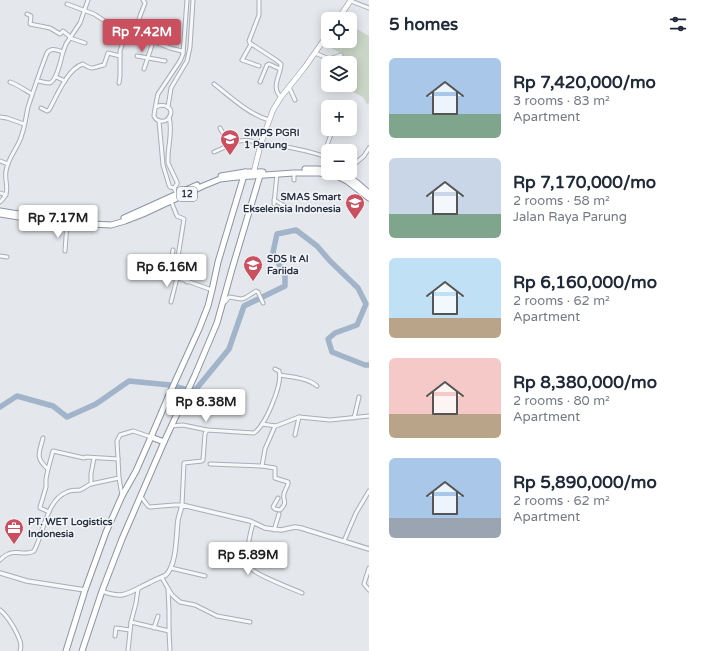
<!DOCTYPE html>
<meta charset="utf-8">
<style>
:root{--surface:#fff;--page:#f6f6f7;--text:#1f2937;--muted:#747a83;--accent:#ca5060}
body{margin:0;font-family:"Varela Round",sans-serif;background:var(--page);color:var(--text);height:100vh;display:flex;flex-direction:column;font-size:15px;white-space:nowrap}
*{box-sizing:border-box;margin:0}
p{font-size:13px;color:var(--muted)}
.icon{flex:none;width:22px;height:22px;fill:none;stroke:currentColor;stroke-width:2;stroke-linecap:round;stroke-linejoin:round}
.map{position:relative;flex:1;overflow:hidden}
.panel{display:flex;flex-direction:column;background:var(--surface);width:340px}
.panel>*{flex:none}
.controls{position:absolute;left:321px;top:12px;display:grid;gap:8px}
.controls a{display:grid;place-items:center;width:36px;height:36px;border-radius:6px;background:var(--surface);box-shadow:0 2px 10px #0003;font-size:20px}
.price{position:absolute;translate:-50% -34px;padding:0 9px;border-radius:4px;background:#fff;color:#222;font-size:13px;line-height:26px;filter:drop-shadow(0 1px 2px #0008)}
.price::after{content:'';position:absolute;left:50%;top:24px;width:12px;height:9px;margin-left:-6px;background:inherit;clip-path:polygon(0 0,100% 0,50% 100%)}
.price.current{background:var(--accent);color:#fff}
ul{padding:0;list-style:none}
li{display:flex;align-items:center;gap:12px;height:100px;padding:0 20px}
li span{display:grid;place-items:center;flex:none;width:112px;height:80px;border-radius:6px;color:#555}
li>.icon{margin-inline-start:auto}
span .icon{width:48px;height:48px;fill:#fffc;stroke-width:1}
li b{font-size:17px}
h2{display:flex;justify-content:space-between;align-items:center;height:48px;padding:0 20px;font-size:17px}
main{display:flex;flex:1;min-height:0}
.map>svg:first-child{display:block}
.green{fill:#c9d5c6}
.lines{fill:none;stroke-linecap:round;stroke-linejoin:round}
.river{stroke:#a1b4ca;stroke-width:5.5}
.minor-casing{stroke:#a9aeb6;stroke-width:5}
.tertiary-casing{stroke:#a9aeb6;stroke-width:5.5}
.primary-casing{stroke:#a4abb7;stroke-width:6}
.trunk-casing{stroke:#8c94a2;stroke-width:7}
.minor{stroke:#f7f8fa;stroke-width:3}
.tertiary{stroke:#f7f8fa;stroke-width:3.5}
.primary{stroke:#fff;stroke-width:4.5}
.trunk{stroke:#fff;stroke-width:5}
.labels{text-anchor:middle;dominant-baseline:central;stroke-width:3;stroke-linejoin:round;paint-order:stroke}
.shield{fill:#f4f6f9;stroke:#686e7a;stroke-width:1}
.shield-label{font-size:9px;font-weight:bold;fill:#2c3444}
.poi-label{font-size:10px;font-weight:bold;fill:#2c3444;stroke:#f4f6f9;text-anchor:start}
</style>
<main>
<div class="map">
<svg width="369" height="651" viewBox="0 0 369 651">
<rect width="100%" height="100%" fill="#e4e7eb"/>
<path class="green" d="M355,28L369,36V103L367,104L363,97L339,85H350V63H346L343,55L325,44L328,40V41H341L346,43L348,41H350V38Z"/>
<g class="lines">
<path class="river" d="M0,407L17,396L53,406L67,417L96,404L129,381L170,385L191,391L197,388L229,349L244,306L285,286V276L273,252L277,234L296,230L317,246L330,261L358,288L366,304L357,325L335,333L328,339L332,352L365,365H369"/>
<defs>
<g id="minor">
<path d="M259,0V15L249,41L250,43L276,60L281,64C281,75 270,87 281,97"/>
<path d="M351,1L369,8"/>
<path d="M67,4L94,14L108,23L146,36L152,41L170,48L182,51L183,53"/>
<path d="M27,14L31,16L30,24L50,28L60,34L63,31L69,36L70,38L85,43"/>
<path d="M135,32L140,16L145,3L143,0"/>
<path d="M251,44L242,60L259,66"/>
<path d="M315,53L329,59L341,55"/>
<path d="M137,56L165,61"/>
<path d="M144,69L153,42"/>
<path d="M56,77L65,81"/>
<path d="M37,81C40,81 46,83 49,83C57,82 61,58 63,52"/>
<path d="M10,82C18,85 25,90 32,94"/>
<path d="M260,82L267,65L269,64L280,69"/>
<path d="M119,83L120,76V51L122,45L127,40L132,31"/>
<path d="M214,84C231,97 248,114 269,120"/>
<path d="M289,87L295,100"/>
<path d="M156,107C163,103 174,107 170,116C167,123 157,123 154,116C154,114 157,97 158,94L180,61L183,54L187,0"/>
<path d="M168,107L171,88L187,61L190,47L193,0"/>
<path d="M41,108L47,111L49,110C57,96 67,69 83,64C94,71 93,67 104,65L108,53L120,56"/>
<path d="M0,117L7,118L24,124"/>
<path d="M169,117C173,131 168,145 168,158V163L177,182V184L174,188"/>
<path d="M159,121L163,165L169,185L170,187L174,188L177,195"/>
<path d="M220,128L230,145C233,144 236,142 239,141C249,139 260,143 270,144C290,148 310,150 328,158"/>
<path d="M214,152L230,145"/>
<path d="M323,156L333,129"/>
<path d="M0,161L8,164"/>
<path d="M350,169L351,167L364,156L369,148"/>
<path d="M294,173V180"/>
<path d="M0,193L6,195"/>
<path d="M274,200L285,206"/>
<path d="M171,201L177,216L184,219L178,257L173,276L212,290"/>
<path d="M0,202C12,191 4,184 6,171C8,157 19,147 22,134C25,126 26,116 28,107C34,89 40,71 47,53C51,47 57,50 63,52L66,44L80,23L88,0"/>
<path d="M274,204L277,174"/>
<path d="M173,250L172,256H174"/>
<path d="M65,251L67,223"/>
<path d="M0,256L7,257"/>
<path d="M172,256L168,270L173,274"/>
<path d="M177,260L189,262L192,264L187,282"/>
<path d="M171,302L177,278"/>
<path d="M223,303L225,302L229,297L241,299L245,298L256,291L258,292L263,303"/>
<path d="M280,375C292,377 308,378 317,386"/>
<path d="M354,418L359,397"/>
<path d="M262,424L276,426L299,417L330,420L369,416"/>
<path d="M171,426L183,425L207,430"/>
<path d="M295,435L299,417"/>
<path d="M43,438C39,453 35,458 48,469"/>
<path d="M118,459L117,441L120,435L133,431L151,437"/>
<path d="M210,464L262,466L275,468V478L288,482V484C287,487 285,490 284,494C282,501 289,501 280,510L275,509L273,507L278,498"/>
<path d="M262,466L265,449L275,426"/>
<path d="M91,484V474L94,458"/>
<path d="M142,498L148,506L150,507L174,505H182L184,463L202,461L203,460L205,434L207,430L254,433C265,426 283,384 279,371L275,369"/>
<path d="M49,512L40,508V507L46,487V479L48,469L53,451L84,458L86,457L118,459L119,478L122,495"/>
<path d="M253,523C249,539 247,544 250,560C250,563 251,566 252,569C256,575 293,589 302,593"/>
<path d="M274,530L279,514"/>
<path d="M344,541L356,513L369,491"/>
<path d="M0,560C2,558 5,555 8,554C16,550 26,556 34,551C44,533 46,500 67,492C71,490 76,490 80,490C84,489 87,485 91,484L119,478"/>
<path d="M171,568L205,576"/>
<path d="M369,568L364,584L369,590"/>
<path d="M162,578L172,595L180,602L195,605L217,616L250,622"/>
<path d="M168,589L169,610V631L170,651"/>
<path d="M0,610C8,616 17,632 20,641C21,644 21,648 20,651"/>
<path d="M131,622L132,618L136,603L138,589"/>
<path d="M154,628L158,616"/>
<path d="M115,636L116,628L130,630"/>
<path d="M128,651L131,622L169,631"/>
</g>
<g id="tertiary">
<path d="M0,573L27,581L85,590"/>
<path d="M102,591C124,600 129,592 149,583C154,580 160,578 166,575C177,564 176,536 178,520C179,515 181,510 182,505L250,521L265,528L281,530L295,527L301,528L369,549"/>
</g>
<g id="primary">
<path d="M338,19L351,0"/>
<path d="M253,175L261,143L273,110L281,97L305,67L328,34"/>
</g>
<g id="trunk">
<path d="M305,169H317L328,170"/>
<path d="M340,173L356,182L369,193"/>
<path d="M221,176L245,172H263"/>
<path d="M0,211L31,216L90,221"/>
<path d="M0,214L37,220L92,224L111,225L125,221L143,214L203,186L220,179L237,177L294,173H319L335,175L347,181L369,198"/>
<path d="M124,218L197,185"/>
<path d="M151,437L164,442"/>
<path d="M66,651L85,590L106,532L122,496L136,471L151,437L169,395L199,329L208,306L212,290L218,262L245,172"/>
<path d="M82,651L102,591L122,539L164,442L195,375L217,323L232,269L261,172"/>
</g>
</defs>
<use href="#minor" class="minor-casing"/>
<use href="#tertiary" class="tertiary-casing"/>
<use href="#primary" class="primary-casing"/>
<use href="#trunk" class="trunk-casing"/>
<use href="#minor" class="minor"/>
<use href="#tertiary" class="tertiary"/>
<use href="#primary" class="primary"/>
<use href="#trunk" class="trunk"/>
</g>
<defs>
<symbol id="school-pin" viewBox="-11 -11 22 30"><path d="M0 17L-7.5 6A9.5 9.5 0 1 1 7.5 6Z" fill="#ca5060" stroke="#f4f6f9"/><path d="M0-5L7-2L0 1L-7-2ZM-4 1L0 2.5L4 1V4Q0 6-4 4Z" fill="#fff"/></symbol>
<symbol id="office-pin" viewBox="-11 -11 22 30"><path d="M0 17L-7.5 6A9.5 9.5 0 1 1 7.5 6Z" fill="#ca5060" stroke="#f4f6f9"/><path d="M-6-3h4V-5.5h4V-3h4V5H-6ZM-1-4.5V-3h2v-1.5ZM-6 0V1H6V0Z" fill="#fff"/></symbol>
</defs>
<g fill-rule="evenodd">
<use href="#school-pin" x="219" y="128" width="22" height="30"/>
<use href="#school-pin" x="344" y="192" width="22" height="30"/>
<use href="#school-pin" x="242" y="254" width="22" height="30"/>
<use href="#office-pin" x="3" y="517" width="22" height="30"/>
</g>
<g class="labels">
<rect class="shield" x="177" y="187" width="20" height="14" rx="3"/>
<g class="shield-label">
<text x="187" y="194">12</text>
</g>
<g class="poi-label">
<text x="244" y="133">SMPS PGRI<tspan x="244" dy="12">1 Parung</tspan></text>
<text x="341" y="197" text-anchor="end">SMAS Smart<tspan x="341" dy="12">Ekselensia Indonesia</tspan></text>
<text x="267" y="259">SDS It Al<tspan x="267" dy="12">Fariida</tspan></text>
<text x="28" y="522">PT. WET Logistics<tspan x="28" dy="12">Indonesia</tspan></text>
</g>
</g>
</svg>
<div class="controls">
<a><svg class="icon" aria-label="locate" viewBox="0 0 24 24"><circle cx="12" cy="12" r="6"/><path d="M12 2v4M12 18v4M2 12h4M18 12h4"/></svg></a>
<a><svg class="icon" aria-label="layers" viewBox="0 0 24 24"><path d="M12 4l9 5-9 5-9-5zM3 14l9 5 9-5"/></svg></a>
<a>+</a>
<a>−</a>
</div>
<b class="price current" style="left:142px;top:53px">Rp 7.42M</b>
<b class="price" style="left:58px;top:239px">Rp 7.17M</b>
<b class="price" style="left:167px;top:288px">Rp 6.16M</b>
<b class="price" style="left:206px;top:423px">Rp 8.38M</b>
<b class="price" style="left:248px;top:576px">Rp 5.89M</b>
</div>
<section class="panel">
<h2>5 homes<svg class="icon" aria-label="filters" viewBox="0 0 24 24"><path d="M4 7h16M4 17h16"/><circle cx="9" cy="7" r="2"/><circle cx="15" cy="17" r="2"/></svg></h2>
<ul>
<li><span style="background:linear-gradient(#a9c7e8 70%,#7fa58c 0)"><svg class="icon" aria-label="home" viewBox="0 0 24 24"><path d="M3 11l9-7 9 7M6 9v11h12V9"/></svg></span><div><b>Rp 7,420,000/mo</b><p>3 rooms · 83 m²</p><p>Apartment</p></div></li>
<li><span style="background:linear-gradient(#c9d6e8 70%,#7fa58c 0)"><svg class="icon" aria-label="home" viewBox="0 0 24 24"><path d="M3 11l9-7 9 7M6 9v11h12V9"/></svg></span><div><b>Rp 7,170,000/mo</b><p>2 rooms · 58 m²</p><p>Jalan Raya Parung</p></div></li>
<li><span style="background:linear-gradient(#bfe0f5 75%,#b9a48a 0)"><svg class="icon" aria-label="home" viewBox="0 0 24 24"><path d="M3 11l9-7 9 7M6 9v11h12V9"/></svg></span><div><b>Rp 6,160,000/mo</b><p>2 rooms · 62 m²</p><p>Apartment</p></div></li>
<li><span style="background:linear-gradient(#f6c9c9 70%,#b9a48a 0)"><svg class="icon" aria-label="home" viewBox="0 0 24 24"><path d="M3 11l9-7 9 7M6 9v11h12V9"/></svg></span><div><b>Rp 8,380,000/mo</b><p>2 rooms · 80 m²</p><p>Apartment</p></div></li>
<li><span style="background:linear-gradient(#a9c7e8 75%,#9aa5b1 0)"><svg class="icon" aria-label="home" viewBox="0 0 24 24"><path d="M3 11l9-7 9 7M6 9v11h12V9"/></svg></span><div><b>Rp 5,890,000/mo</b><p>2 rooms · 62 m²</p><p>Apartment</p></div></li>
</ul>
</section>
</main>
